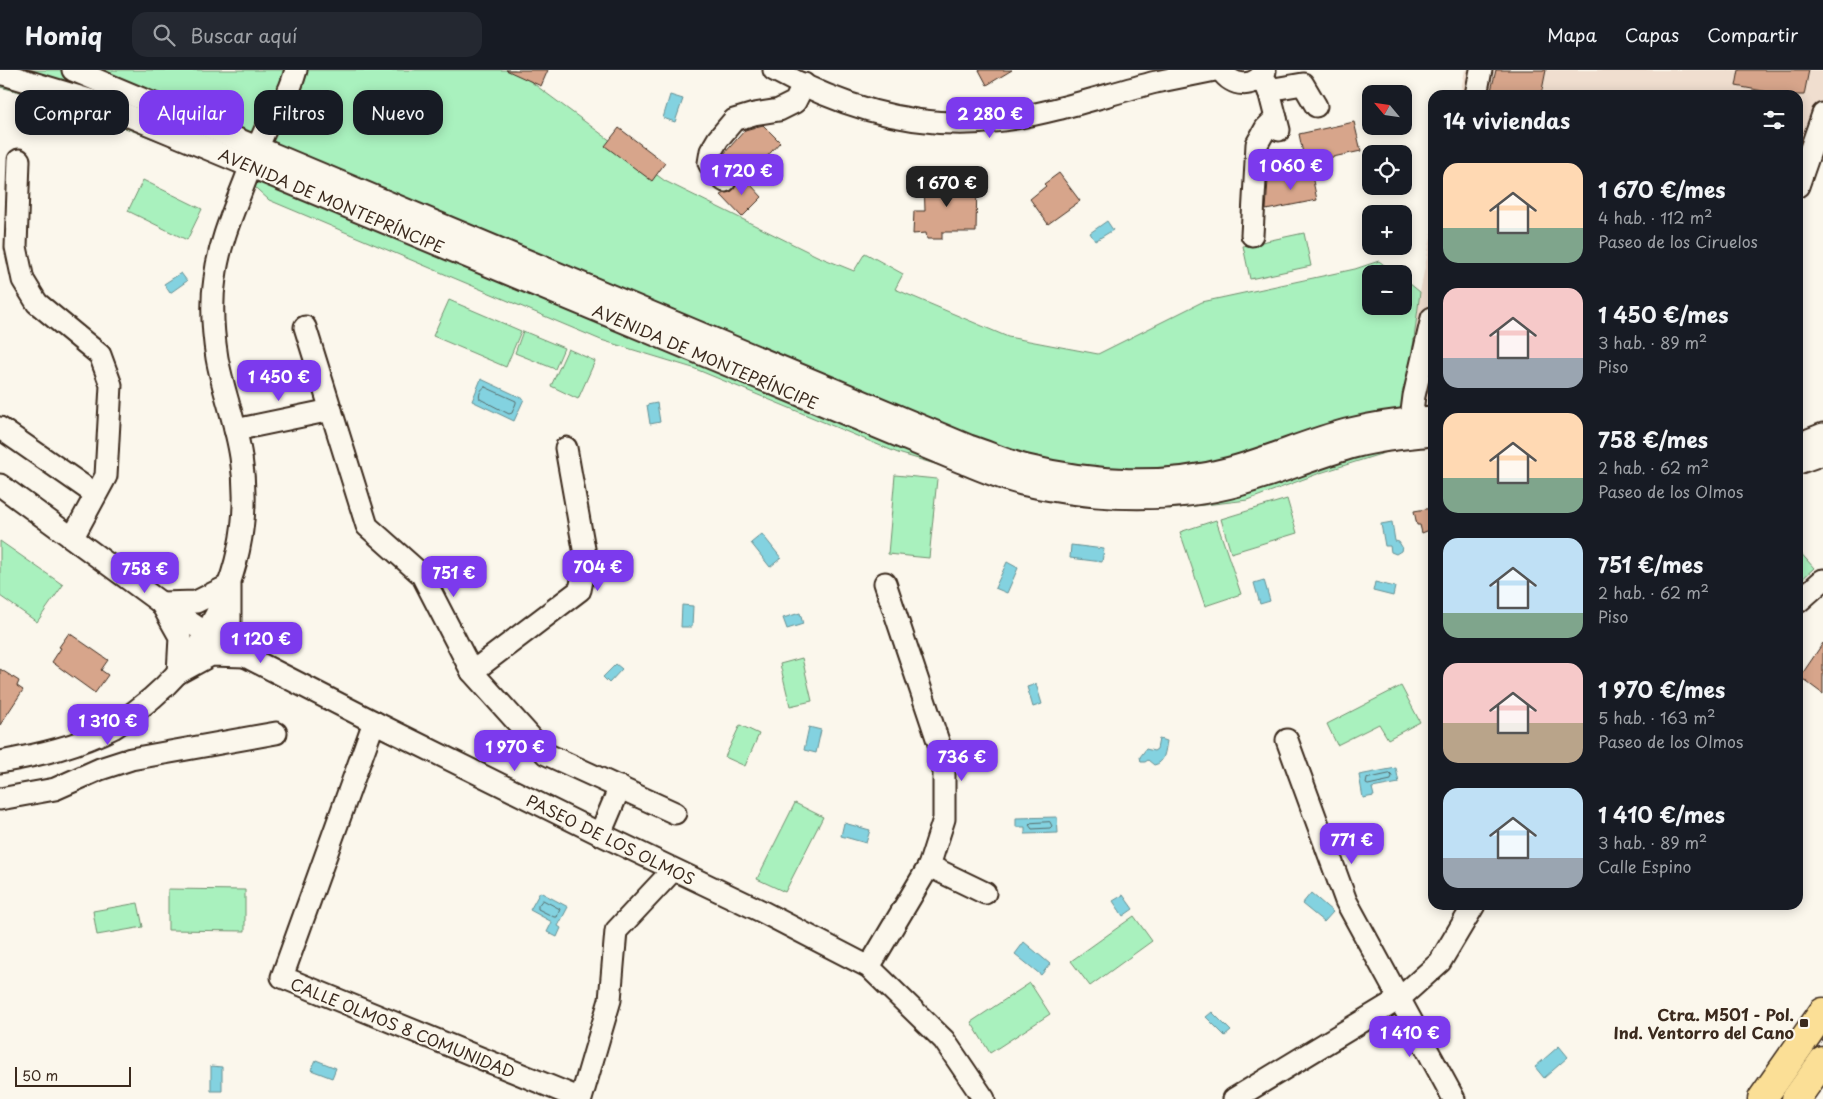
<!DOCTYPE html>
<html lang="es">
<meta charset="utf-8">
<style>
:root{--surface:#171b24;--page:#242831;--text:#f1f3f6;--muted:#9ea1a6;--line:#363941;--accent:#7c3aed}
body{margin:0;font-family:"Playpen Sans",sans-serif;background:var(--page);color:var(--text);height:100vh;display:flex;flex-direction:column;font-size:19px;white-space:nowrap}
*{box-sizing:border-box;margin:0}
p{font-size:16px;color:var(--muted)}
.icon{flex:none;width:28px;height:28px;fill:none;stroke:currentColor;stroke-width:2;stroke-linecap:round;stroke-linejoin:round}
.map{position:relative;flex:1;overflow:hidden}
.side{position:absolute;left:1428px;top:20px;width:375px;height:820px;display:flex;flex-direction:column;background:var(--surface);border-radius:15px;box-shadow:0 2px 12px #0003}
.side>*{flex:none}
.banner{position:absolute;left:15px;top:20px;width:475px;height:45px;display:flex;gap:10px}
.needle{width:32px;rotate:299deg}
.fabs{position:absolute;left:1362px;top:15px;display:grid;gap:10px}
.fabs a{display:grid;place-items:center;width:50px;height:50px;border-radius:10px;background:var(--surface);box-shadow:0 2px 12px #0003;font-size:25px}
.scale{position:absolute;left:15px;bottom:12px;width:116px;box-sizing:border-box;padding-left:5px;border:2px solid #3b2a1e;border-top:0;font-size:14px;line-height:18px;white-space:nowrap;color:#3b2a1e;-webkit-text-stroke:4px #fbf7ec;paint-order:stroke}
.price{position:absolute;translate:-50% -42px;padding:0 11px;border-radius:10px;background:var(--accent);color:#fff;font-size:16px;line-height:32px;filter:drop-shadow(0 1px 2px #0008)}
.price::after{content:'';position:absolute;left:50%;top:30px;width:15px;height:11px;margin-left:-8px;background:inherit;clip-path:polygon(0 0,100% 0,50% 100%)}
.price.selected{background:#222;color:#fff}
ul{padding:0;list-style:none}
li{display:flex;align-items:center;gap:15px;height:125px;padding:0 15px}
li span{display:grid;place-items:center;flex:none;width:140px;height:100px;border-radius:15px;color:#555}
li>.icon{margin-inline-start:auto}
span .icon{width:60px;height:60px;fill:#fffc;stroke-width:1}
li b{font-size:21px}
h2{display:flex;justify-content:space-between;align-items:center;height:60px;padding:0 15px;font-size:21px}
.chip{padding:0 18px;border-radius:15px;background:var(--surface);box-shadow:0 2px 12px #0003;font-size:18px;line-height:45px}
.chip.selected{background:var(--accent);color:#fff}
header{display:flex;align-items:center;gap:30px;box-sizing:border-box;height:70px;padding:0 25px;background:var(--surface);border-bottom:1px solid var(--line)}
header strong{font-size:24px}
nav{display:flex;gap:28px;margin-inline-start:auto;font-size:18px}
.search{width:350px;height:45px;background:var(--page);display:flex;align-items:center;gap:12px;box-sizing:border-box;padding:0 18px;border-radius:15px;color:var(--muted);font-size:19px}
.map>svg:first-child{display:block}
.built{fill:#f0decf}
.green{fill:#a9f1be;stroke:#728e6e}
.water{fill:#83d2e0;stroke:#668f92}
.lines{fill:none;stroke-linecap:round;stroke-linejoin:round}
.shore{stroke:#586d6c;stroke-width:1}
.building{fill:#d7a58b;stroke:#3b2a1e}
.minor-casing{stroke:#3b2a1e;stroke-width:25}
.highway-casing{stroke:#3b2a1e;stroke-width:31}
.minor{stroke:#fbf7ec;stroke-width:21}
.highway{stroke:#fbdf96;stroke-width:28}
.poi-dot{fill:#3b2a1e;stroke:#fbf7ec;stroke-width:2}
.labels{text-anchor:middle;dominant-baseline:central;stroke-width:4;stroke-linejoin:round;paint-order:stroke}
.street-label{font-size:16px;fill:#3b2a1e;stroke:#fbf7ec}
.poi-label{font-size:16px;font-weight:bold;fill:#3b2a1e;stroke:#fbf7ec;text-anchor:end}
</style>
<header>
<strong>Homiq</strong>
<div class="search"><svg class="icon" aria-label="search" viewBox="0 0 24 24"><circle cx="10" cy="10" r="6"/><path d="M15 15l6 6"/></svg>Buscar aquí</div>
<nav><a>Mapa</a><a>Capas</a><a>Compartir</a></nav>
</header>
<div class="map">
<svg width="1823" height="1029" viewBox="0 0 1823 1029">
<rect width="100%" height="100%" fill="#fbf7ec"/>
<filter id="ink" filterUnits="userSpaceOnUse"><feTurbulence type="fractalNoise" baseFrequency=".02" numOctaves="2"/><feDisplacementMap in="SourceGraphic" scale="10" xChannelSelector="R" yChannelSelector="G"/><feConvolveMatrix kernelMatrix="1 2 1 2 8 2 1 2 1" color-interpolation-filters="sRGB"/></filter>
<g filter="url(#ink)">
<g class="built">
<path d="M1465,0H1823V59L1798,97V25H1460Z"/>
<path d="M1432,162V329H1426L1407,326L1420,222Z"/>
</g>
<g class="green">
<path d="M0,0H515L665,111L817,186L854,201L865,183L903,204L895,219L1008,267L1098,284L1202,232L1355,199L1379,191L1396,204H1371V236H1404V209L1420,222L1400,378L1320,403L1248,430L1170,439L1049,428L898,383L693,298L601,270L269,130L237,101L55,31L0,17Z"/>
<path d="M143,110L202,139L187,170L128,141Z"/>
<path d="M1304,163L1311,196L1250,209L1243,176Z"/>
<path d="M449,230L521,261L506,297L433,266Z"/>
<path d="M523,261L564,278L555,299L515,283Z"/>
<path d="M568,279L595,291L578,329L551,316Z"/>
<path d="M895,405L937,409L929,488L888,484Z"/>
<path d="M1287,429L1297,463L1231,483L1221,449Z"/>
<path d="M1216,450L1241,524L1205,536L1180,462Z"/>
<path d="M0,471L63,515L37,552L0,526Z"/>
<path d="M1798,480L1814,498L1798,513Z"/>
<path d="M802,588L812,631L790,636L780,594Z"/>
<path d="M1401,616L1420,652L1388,669L1379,654L1337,675L1327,654Z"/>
<path d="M740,655L759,664L745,696L725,687Z"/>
<path d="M795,733L823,747L785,822L757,809Z"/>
<path d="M168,819L245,820V861L168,860Z"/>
<path d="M138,833L143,857L97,865L93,841Z"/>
<path d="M1134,846L1152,871L1090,916L1071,891Z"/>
<path d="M1030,913L1050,944L990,983L971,952Z"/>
</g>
<g class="water">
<path d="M670,25L683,29L675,52L663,48Z"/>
<path d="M1107,151L1113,160L1095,171L1090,163Z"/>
<path d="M181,203L187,211L170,223L164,214Z"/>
<path d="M481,309L524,329L514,351L472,331Z"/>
<path d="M657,333L660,352L650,354L647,335Z"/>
<path d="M1392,452L1395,471L1399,472L1402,477L1401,481L1396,484L1391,482L1390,476H1385L1381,454Z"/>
<path d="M762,464L781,488L770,497L751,473Z"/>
<path d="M1071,475L1104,479L1102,492L1070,488Z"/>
<path d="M1007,492L1018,498L1007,523L995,518Z"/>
<path d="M1264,510L1270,531L1260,534L1254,513Z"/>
<path d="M1375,512L1395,517L1393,526L1373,521Z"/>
<path d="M682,535L693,536L692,557H681Z"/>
<path d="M800,543L803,554L787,559L783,548Z"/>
<path d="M616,594L622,599L609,613L603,607Z"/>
<path d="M1036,614L1042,634L1033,637L1027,617Z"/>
<path d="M809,657L821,660L816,683L804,680Z"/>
<path d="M1159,669L1167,671C1165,681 1165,693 1154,695L1148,690L1145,692H1141L1140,687L1146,679L1154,681L1157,679Z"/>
<path d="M1396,698L1399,713L1372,718L1374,726L1363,728L1359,705Z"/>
<path d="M1057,747L1058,763L1025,764V757H1016V748Z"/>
<path d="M844,753L870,760L866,773L841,766Z"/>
<path d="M540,822L568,837L558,856L561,858L557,867L547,862L552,852L530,840Z"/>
<path d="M1311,823L1333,842L1324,852L1302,834Z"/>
<path d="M1123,825L1133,839L1123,846L1113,831Z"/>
<path d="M1024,872L1050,894L1041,905L1015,884Z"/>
<path d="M1212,942L1231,961L1225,966L1206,947Z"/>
<path d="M1559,976L1568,987L1544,1008L1535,997Z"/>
<path d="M316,990L336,998L332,1008L311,1000Z"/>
<path d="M211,996L222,997V1021H211Z"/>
</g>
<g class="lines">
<g class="shore">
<path d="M485,317L516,331V333L512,343L509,344L480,329C478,326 481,318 485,317Z"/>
<path d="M1390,704L1392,706L1391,710L1368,715L1366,714L1367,709Z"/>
<path d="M1050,752L1052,756L1050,758L1032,759L1029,755L1031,753Z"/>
<path d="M543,830L560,839L557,847H554L538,839V836Z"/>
</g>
</g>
<g class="building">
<path d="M506,0H548L541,16Z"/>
<path d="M979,0H1012L987,15Z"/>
<path d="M1496,0H1546L1541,25H1490Z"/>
<path d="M1739,0H1809L1804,25H1785L1736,16Z"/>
<path d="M1354,52L1361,81L1305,93L1299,64Z"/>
<path d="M763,55L780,72L747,109L723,85L745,60Z"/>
<path d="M619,58L665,93L652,111L605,76Z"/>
<path d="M1311,101L1317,130L1266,140L1268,110Z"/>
<path d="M1059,103L1080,131L1048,154L1030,129L1046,116L1044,114Z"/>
<path d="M741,104L762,127L742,147L721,125L734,119L737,113V108Z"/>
<path d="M977,109L976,162H942V169H927L926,163L913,164L914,141H925L924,111Z"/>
<path d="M1432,438V459L1422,463L1420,455H1417L1414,441Z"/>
<path d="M69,563L108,590L101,600L108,605L95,623L52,592L61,578L59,577Z"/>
<path d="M1823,573V624L1800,607Z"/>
<path d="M0,599L19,611L17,616L23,620L0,655Z"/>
</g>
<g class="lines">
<defs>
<g id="minor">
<path d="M73,0L969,376C988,382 1007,391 1027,396C1092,412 1165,416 1230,398C1269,388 1307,370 1346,360C1374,353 1404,349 1432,347"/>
<path d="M774,0C845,39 923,62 1004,50C1056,42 1105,25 1156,12C1175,8 1195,4 1215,0"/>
<path d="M1221,0C1232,17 1254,19 1265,1"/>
<path d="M0,3L93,31L961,392C981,400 1001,409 1022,414C1092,430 1168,434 1239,415C1277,404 1313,389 1350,378C1377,370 1405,368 1432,365"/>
<path d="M1256,11L1267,13L1279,60"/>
<path d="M1268,20L1303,14L1316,36"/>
<path d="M1476,25L1481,0"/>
<path d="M19,90L16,177L23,210L37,233L100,285L111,315L106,406L73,467"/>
<path d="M725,111L714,102L709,93L711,81L718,69L734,50L754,44L779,40L795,32L804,14"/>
<path d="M1798,116L1823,44"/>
<path d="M1252,165L1257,74L1266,58L1276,48"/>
<path d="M305,257L367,456L422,505L472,602L546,684L675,743"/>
<path d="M1411,349L1414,326L1432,248"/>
<path d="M0,358L95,424"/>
<path d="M235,360L331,340"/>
<path d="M1798,374L1823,364"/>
<path d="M1798,393L1823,384"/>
<path d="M0,415L161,533L206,563L245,586L374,652L600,764L761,841L869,897L944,970L984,1029"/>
<path d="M230,515V562L245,586L211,585L178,603L180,567L161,533L196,532Z"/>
<path d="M1798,532L1823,510"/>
<path d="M472,602L580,520L586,490L566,378"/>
<path d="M374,652L282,907L581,1029L610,930L616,861L673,800"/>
<path d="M1287,670L1346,831L1454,1029"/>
<path d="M0,692C39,685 78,676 113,658C122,653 129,646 137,640C214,583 256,483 241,387C236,353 223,321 217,288C213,263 211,233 215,208C219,174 233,142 245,111C254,88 262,62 275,41C278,36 282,32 285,27C291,19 293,9 296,0"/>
<path d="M0,729L55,719L100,699L131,689L276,663"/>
<path d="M600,764L620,717"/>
<path d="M929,796L985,823"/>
<path d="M869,897L929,796L944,749V689L885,513"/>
<path d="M1234,1029L1399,929L1440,892L1474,835"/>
</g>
<g id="highway">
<path d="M1762,1029L1823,942"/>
<path d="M1796,1029L1823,991"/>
</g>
</defs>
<use href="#minor" class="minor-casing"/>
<use href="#highway" class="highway-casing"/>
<use href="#minor" class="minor"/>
<use href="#highway" class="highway"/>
</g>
</g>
<rect class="poi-dot" x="1799" y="948" width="10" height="10" rx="2.5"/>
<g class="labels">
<g class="street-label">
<text transform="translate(332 130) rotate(23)">AVENIDA DE MONTEPRÍNCIPE</text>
<text transform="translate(706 286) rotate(23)">AVENIDA DE MONTEPRÍNCIPE</text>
<text transform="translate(611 769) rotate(26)">PASEO DE LOS OLMOS</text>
<text transform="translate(403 957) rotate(22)">CALLE OLMOS 8 COMUNIDAD</text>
</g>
<g class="poi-label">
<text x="1794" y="944">Ctra. M501 - Pol.<tspan x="1794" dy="18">Ind. Ventorro del Cano</tspan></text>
</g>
</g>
</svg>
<div class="fabs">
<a><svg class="needle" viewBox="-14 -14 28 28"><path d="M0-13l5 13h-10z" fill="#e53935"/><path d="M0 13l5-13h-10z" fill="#9ea1a6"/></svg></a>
<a><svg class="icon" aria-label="locate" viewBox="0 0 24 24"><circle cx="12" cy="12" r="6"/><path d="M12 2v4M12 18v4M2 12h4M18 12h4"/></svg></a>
<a>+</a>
<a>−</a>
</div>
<div class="scale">50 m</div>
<b class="price" style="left:990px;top:69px">2 280 €</b>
<b class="price" style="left:1291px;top:121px">1 060 €</b>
<b class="price" style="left:742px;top:126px">1 720 €</b>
<b class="price selected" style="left:947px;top:138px">1 670 €</b>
<b class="price" style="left:279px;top:332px">1 450 €</b>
<b class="price" style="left:598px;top:522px">704 €</b>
<b class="price" style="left:145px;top:524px">758 €</b>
<b class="price" style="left:454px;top:528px">751 €</b>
<b class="price" style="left:261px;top:594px">1 120 €</b>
<b class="price" style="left:108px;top:676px">1 310 €</b>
<b class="price" style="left:515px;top:702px">1 970 €</b>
<b class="price" style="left:962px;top:712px">736 €</b>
<b class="price" style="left:1352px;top:795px">771 €</b>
<b class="price" style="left:1410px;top:988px">1 410 €</b>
<div class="banner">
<a class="chip">Comprar</a>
<a class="chip selected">Alquilar</a>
<a class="chip">Filtros</a>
<a class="chip">Nuevo</a>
</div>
<section class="side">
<h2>14 viviendas<svg class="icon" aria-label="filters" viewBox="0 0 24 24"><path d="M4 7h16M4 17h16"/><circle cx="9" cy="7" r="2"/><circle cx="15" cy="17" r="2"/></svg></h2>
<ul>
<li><span style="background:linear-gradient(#ffd9b3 65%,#7fa58c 0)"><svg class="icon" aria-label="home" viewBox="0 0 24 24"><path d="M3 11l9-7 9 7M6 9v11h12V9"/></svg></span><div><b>1 670 €/mes</b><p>4 hab. · 112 m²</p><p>Paseo de los Ciruelos</p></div></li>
<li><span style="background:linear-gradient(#f6c9c9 70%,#9aa5b1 0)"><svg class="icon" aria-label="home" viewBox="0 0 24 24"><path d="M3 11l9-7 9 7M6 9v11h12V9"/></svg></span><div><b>1 450 €/mes</b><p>3 hab. · 89 m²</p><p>Piso</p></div></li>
<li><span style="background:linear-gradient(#ffd9b3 65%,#7fa58c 0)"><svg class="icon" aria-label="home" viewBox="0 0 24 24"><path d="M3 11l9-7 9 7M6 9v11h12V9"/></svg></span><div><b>758 €/mes</b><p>2 hab. · 62 m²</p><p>Paseo de los Olmos</p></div></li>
<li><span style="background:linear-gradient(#bfe0f5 75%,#7fa58c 0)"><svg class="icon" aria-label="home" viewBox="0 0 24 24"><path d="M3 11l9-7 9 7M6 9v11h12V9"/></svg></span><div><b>751 €/mes</b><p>2 hab. · 62 m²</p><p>Piso</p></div></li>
<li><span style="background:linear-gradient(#f6c9c9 60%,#b9a48a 0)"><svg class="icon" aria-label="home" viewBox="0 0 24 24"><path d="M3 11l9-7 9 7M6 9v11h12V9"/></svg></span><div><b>1 970 €/mes</b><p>5 hab. · 163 m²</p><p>Paseo de los Olmos</p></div></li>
<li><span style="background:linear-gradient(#bfe0f5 70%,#9aa5b1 0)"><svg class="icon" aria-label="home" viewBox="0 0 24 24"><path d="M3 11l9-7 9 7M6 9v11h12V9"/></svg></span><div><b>1 410 €/mes</b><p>3 hab. · 89 m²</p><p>Calle Espino</p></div></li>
</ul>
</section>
</div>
